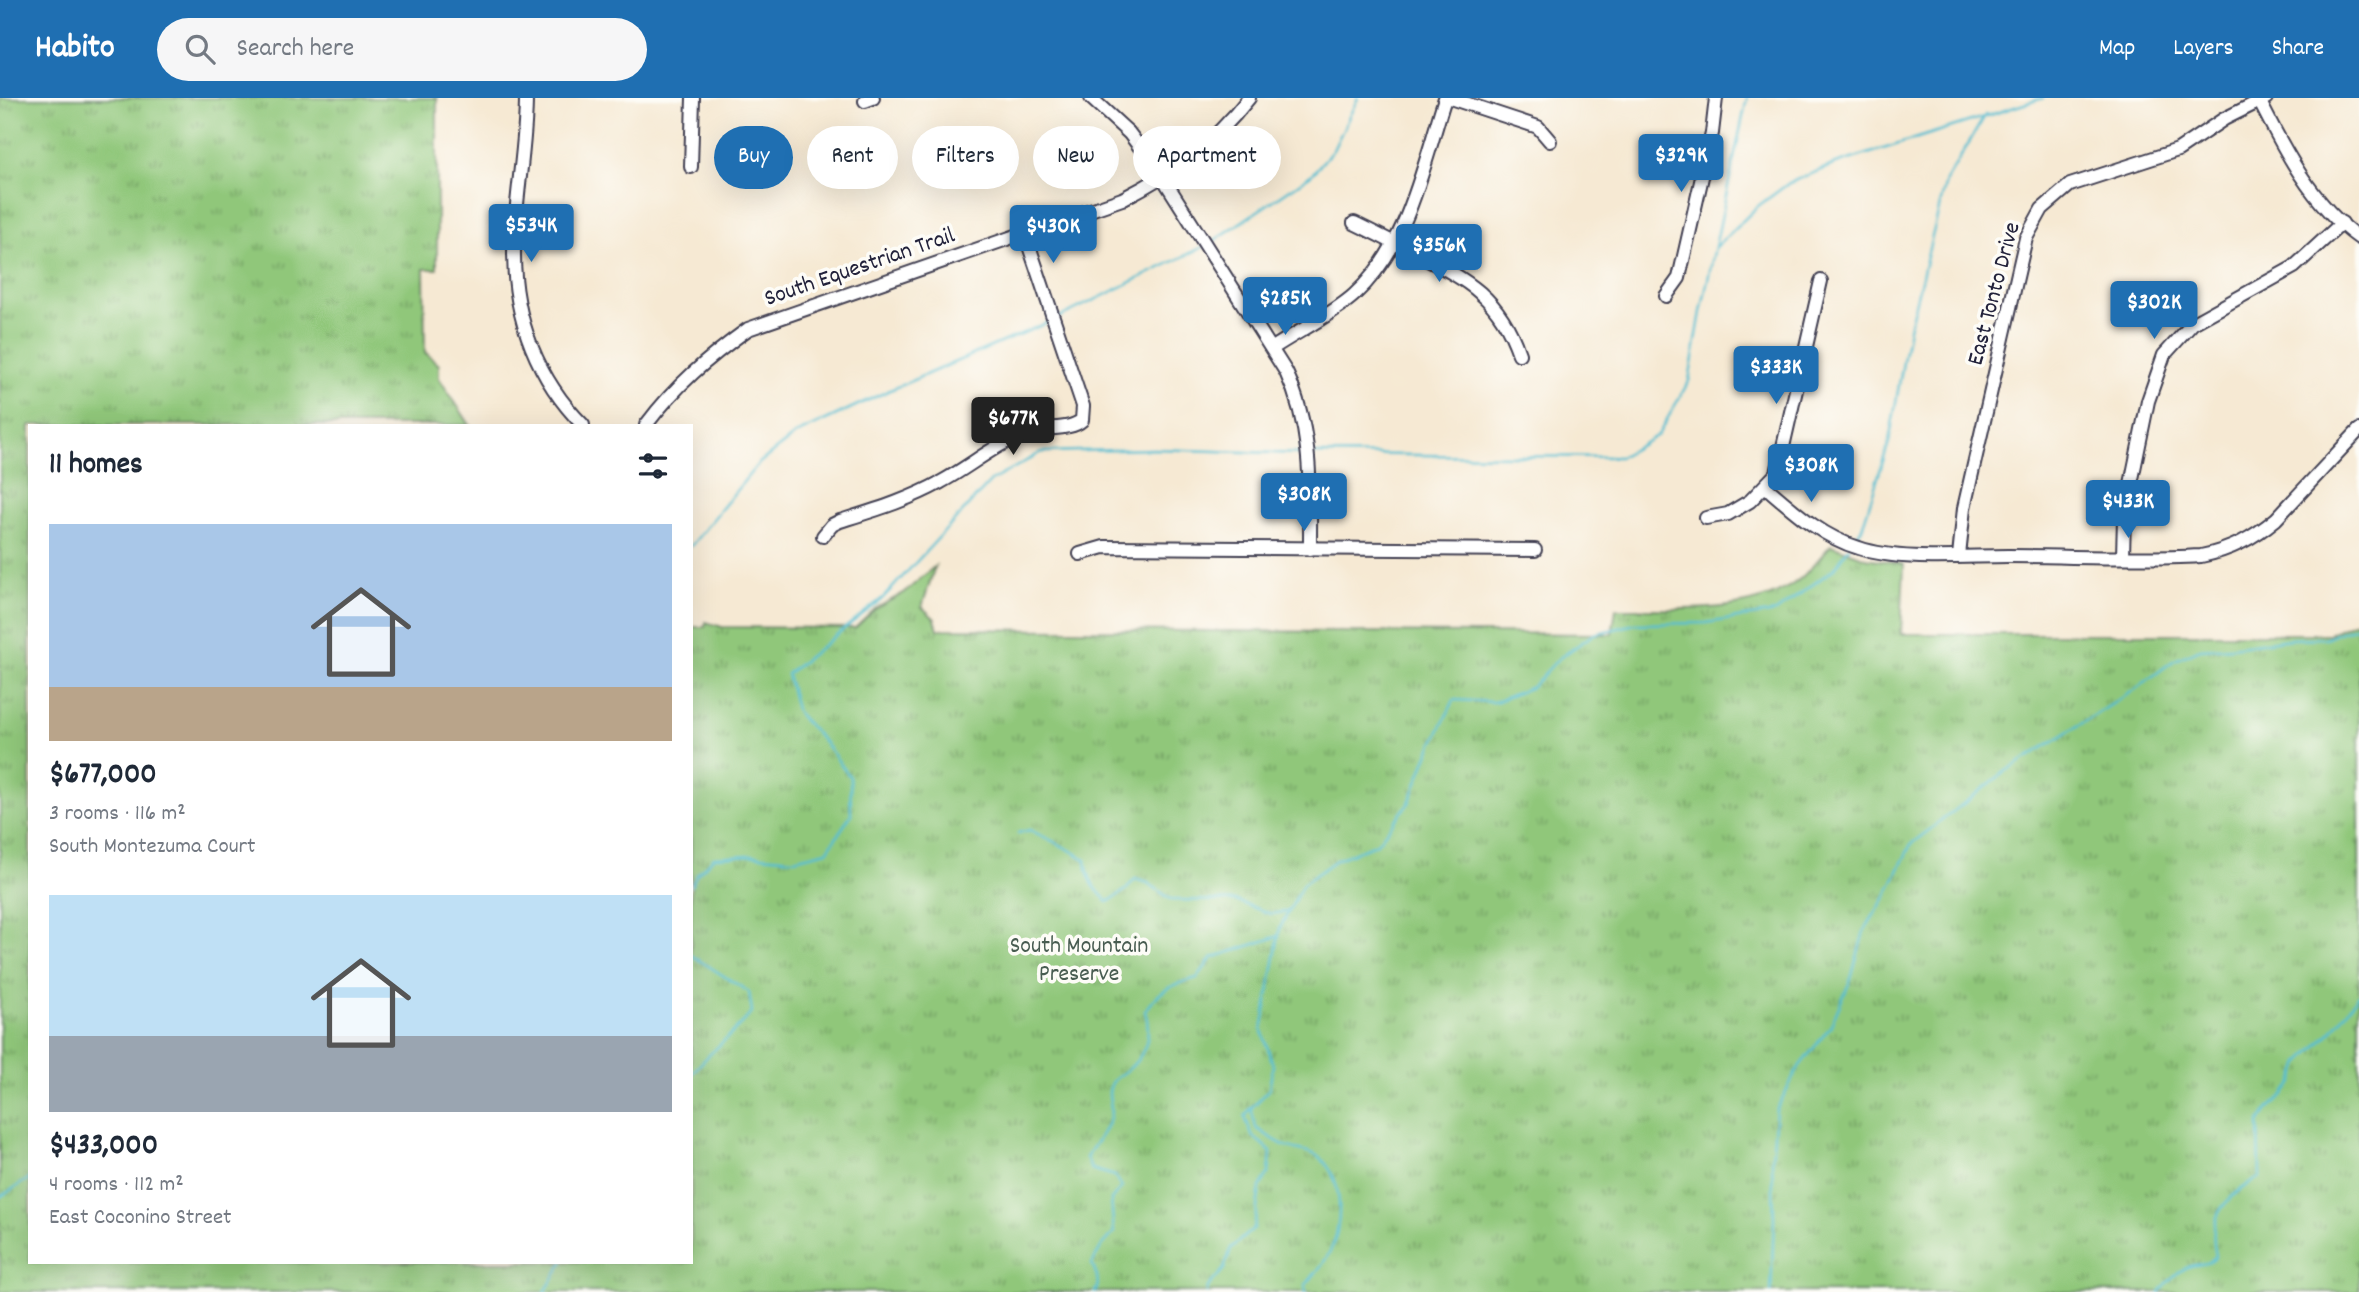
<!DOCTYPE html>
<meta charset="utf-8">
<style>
:root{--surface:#fff;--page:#f6f6f7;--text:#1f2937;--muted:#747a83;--accent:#1f6fb2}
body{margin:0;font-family:Dekko,sans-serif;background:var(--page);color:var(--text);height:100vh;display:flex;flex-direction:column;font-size:26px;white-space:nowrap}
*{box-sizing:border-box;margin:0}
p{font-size:23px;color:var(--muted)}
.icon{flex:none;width:38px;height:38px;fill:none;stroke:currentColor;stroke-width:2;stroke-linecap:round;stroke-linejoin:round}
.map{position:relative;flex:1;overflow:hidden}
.panel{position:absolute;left:28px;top:326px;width:665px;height:840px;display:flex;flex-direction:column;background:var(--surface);border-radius:0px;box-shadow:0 7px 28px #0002}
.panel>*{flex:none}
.guide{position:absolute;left:714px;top:28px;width:665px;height:63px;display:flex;gap:14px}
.price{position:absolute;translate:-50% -60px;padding:0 16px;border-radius:7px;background:var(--accent);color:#fff;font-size:23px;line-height:46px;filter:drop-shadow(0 2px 4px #0008)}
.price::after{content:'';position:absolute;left:50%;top:42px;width:21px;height:16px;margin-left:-10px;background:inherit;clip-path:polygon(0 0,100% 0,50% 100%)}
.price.selected{background:#222;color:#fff}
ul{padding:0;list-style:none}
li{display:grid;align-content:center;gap:14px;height:371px;padding:0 21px}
li span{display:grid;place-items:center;height:217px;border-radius:0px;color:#555}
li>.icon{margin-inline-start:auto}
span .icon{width:126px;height:126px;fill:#fffc;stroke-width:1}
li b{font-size:30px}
h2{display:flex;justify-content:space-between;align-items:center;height:84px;padding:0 21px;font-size:30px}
.tag{padding:0 24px;border-radius:32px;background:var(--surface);box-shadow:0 7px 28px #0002;font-size:24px;line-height:63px}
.tag.selected{background:var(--accent);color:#fff}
header{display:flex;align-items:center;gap:42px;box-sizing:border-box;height:98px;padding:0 35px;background:var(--accent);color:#fff}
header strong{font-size:33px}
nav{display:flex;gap:38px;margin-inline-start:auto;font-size:24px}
.search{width:490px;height:63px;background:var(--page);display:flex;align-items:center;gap:18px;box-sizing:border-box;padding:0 24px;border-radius:38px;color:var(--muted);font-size:26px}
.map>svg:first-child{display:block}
.grass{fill:url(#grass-tufts);stroke:#59745a;stroke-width:2}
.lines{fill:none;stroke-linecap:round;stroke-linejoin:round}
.stream{stroke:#55bed1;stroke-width:2.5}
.street-casing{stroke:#424052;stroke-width:16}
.street{stroke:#fff;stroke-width:12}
.labels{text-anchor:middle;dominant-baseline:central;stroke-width:7;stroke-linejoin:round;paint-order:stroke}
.street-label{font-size:24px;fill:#22223b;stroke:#fdfcf7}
.park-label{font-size:24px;fill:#485c51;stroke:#fdfcf7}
</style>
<header>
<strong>Habito</strong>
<div class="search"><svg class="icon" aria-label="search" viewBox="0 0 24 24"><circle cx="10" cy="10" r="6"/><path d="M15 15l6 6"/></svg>Search here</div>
<nav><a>Map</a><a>Layers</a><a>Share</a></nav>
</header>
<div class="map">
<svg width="2359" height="1194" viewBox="0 0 2359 1194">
<defs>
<pattern id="grass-tufts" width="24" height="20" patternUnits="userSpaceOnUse" patternTransform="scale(1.75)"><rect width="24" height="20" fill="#90c77a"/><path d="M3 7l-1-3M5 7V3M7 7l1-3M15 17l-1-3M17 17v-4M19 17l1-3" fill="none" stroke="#75a165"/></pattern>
</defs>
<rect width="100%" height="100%" fill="#fdfcf7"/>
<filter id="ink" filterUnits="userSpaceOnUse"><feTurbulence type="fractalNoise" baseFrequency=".0143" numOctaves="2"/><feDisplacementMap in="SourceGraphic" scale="14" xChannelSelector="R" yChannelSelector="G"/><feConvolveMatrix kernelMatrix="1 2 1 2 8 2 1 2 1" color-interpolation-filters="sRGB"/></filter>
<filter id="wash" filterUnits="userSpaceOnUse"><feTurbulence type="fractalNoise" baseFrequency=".00686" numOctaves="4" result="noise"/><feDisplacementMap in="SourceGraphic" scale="28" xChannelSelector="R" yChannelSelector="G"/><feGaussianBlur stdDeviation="1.57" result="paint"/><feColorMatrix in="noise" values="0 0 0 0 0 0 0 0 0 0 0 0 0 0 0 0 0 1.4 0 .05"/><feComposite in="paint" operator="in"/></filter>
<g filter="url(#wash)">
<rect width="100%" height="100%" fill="#f6e9d3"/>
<path class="grass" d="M0,0H437V171H424L425,254L439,267V280L470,327H30V1164H691V529H705L706,524L722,529L855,530L875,511L904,495L935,468L922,509L935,521L938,531L1612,536L1616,511C1672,510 1756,519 1801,480C1812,470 1821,458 1831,447L1866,460L1904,466L1901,536H2329L2359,522V1194H0Z"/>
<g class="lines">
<g class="stream">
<path d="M1209,146L1311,77L1333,52L1358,0"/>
<path d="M1715,150L1758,108L1789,85L1833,67L2043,0"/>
<path d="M1058,220L1203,149"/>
<path d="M1311,356L1620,359L1658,337L1689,283L1701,214L1747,0"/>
<path d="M1852,444L1862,430L1889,344L1909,230L1946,83L1986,16"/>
<path d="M691,448L758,366L796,336L890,292L1049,224"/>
<path d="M1018,735L1030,732C1049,742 1069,750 1086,762C1087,781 1094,790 1108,804L1126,792L1135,781L1148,785L1172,802L1236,803L1271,816L1289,813"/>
<path d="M691,788L697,776L714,759L751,757L794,761L827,753L851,717L850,679L825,645L797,615L787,576L883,500L991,383L1042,354L1154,351L1305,356"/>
<path d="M691,857L749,894L752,914C734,937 709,953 691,977"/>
<path d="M0,1099L30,1080"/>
<path d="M545,1194L563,1164"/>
<path d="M1095,1194C1101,1186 1096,1174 1092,1166L1101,1149L1114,1135L1111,1102L1122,1089L1115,1078L1091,1071L1086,1060C1094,1046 1111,1028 1111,1012C1111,1001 1106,996 1112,985C1116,978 1126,974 1132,968C1148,952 1151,933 1145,913C1156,893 1176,885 1197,880L1212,860L1279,838"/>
<path d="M1207,1194L1208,1189L1224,1171L1231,1150L1254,1130L1260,1089L1269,1075L1271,1054L1252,1037L1245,1019L1250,1011"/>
<path d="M1306,1194L1305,1188C1313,1178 1322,1168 1328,1157C1344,1130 1345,1076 1316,1057C1306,1052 1294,1052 1284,1047C1275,1043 1265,1036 1256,1030L1251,1010L1269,992L1273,967L1262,932L1280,830L1303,786L1336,762L1377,745L1409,705L1429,654L1454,602L1495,604L1532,589L1558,561L1594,536L1635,526L1706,525L1776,514L1835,470L1849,449"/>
<path d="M1771,1194L1774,1121L1772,1062L1776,1012L1799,969L1830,929L1851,881L1864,833L1887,796L1911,746L2006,673L2133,593L2173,563L2200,551L2231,549L2290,541L2325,540L2359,528"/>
<path d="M2160,1194C2167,1184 2174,1176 2185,1170C2199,1163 2203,1171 2216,1158C2206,1115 2226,1100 2260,1079L2259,1025L2270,1009L2284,997L2293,985L2300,965L2332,933L2359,897"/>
</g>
</g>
</g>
<g filter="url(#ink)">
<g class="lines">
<defs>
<g id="street">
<path d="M526,0C526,52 514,104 514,156C514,221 538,282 583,327"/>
<path d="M1091,0L1129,35L1163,80L1286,274C1313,332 1310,389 1310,451"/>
<path d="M1450,0L1538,29L1550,43"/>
<path d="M2258,0C2283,50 2312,107 2359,140"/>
<path d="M865,3L873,0"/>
<path d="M691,69L693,0"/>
<path d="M1354,125C1375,135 1396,146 1418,157C1468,182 1500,200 1519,256"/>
<path d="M1666,198L1679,180L1712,35L1716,0"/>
<path d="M1273,250C1297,234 1333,216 1354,197C1409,147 1423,68 1445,0"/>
<path d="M646,327C676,287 708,260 748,231L1122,101C1175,74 1212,47 1249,0"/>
<path d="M1766,389C1794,413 1822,439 1859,450C1900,464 1964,458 2008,458C2072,458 2137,462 2201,458C2231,452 2253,440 2276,421L2359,332"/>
<path d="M1706,420L1728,416L1750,403L1777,375L1821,183"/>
<path d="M823,438L832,427L840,423C875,412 909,402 941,384C971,368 997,344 1030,334C1046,328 1070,333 1082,322L1083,308L1025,136"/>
<path d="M1080,456L1104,449L1535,452"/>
<path d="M1959,458L1964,410L2026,140L2042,111L2070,87L2178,52L2224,21L2266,0"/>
<path d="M2123,458L2124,420L2148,303L2164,257L2193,225L2294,169L2342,125"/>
</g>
</defs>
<use href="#street" class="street-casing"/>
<use href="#street" class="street"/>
</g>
</g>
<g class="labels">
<g class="street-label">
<text transform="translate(860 170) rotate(-19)">South Equestrian Trail</text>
<text transform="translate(1995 196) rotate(-75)">East Tonto Drive</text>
</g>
<g class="park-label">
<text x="1079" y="849">South Mountain<tspan x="1079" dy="28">Preserve</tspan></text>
</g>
</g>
</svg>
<b class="price" style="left:1681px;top:96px">$329K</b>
<b class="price" style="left:531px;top:166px">$534K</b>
<b class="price" style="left:1053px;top:167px">$430K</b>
<b class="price" style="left:1439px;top:186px">$356K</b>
<b class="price" style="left:1285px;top:239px">$285K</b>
<b class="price" style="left:2154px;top:243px">$302K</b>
<b class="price" style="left:1776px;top:308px">$333K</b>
<b class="price selected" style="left:1013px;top:359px">$677K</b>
<b class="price" style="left:1811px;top:406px">$308K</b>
<b class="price" style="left:1304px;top:435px">$308K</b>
<b class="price" style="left:2128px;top:442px">$433K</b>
<div class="guide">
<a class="tag selected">Buy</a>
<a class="tag">Rent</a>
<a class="tag">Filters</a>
<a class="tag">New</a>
<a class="tag">Apartment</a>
</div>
<section class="panel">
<h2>11 homes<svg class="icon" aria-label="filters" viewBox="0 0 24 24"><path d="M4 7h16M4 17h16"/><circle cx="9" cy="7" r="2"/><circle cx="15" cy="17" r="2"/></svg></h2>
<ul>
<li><span style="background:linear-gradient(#a9c7e8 75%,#b9a48a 0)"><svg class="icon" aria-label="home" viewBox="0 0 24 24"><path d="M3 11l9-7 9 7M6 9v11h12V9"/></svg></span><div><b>$677,000</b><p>3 rooms · 116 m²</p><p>South Montezuma Court</p></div></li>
<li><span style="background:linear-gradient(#bfe0f5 65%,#9aa5b1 0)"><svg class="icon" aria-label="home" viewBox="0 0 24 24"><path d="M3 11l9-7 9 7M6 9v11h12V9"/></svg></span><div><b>$433,000</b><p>4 rooms · 112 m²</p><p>East Coconino Street</p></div></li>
</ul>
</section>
</div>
